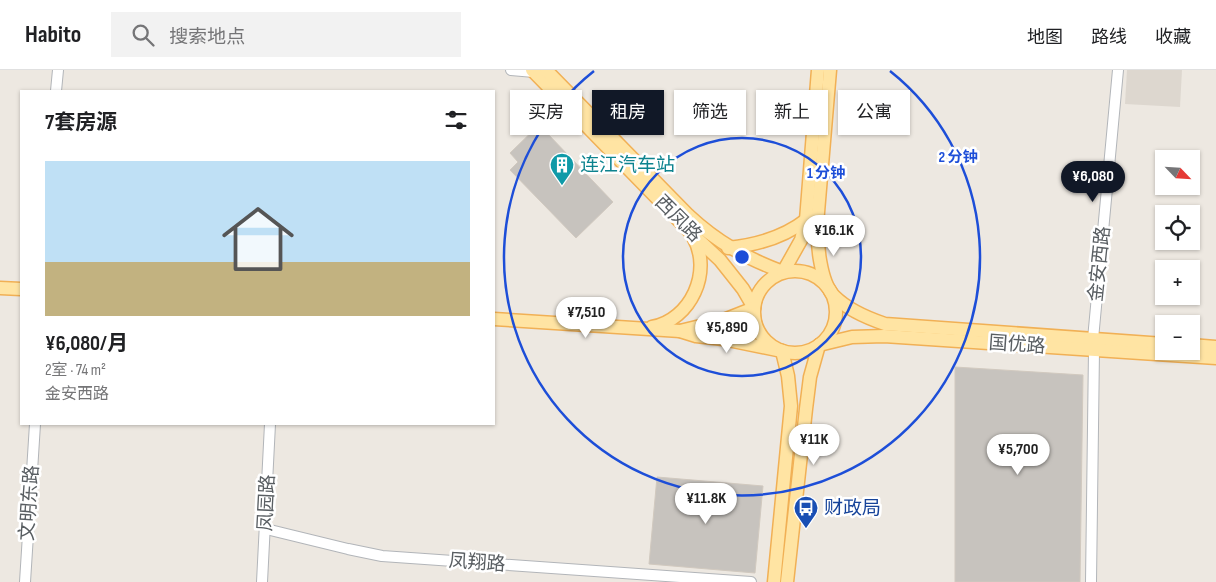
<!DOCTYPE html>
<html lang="zh">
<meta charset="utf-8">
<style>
:root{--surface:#fff;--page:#f2f2f2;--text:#202124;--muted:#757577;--line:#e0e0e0;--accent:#111827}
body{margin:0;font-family:"Sofia Sans Condensed","Noto Sans SC",sans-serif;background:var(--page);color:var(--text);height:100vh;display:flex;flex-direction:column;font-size:19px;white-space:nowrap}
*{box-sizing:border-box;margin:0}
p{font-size:16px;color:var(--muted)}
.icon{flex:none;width:28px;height:28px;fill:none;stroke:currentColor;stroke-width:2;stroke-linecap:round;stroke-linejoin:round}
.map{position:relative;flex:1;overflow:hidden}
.panel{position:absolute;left:20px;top:20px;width:475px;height:335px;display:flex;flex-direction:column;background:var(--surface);border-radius:0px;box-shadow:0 1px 4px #0004}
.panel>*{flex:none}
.top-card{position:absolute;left:510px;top:20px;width:475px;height:45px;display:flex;gap:10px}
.needle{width:32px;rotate:115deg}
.controls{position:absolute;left:1155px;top:80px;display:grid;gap:10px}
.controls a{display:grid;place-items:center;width:45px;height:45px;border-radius:0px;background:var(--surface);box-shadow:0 1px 4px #0004;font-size:25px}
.price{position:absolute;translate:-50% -42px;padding:0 11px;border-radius:18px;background:#fff;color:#222;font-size:16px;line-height:32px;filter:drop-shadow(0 1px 2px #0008)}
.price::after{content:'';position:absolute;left:50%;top:30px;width:15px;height:11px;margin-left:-8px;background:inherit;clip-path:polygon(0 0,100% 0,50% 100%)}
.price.on{background:var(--accent);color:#fff}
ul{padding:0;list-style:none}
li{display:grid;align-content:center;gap:10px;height:265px;padding:0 25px}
li span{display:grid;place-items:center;height:155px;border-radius:0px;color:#555}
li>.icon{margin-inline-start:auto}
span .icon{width:90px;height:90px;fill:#fffc;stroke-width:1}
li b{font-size:21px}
h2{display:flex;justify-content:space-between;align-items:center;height:60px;padding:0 25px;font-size:21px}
.tag{padding:0 18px;border-radius:0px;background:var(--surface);box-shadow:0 1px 4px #0004;font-size:18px;line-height:45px}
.tag.on{background:var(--accent);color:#fff}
header{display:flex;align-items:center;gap:30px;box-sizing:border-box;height:70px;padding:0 25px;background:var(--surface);border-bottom:1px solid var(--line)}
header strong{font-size:24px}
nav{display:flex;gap:28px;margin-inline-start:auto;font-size:18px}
.search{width:350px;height:45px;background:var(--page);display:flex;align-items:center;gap:12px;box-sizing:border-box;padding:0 18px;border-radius:0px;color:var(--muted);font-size:19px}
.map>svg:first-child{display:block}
.education{fill:#ddd7cf}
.building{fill:#c7c3be;stroke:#d1c9bf}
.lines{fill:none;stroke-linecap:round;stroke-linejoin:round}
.minor-casing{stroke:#b2b5b9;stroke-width:12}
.major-casing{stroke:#f1b055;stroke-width:15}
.minor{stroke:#fff;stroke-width:10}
.major{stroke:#ffe4a3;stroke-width:12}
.ring{fill:none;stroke:#1d4ed8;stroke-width:2.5}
.labels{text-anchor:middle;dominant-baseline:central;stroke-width:5;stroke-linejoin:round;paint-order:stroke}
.culture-label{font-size:19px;fill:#0d838f;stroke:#fff;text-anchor:start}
.street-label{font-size:19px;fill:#595e62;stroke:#fff}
.transit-label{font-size:19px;fill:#164399;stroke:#fff;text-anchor:start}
.centre{fill:#1d4ed8;stroke:#fff;stroke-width:2.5}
.ring-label{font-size:15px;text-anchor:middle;font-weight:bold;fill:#1d4ed8;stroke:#fff;stroke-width:5;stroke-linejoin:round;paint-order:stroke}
</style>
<header>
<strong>Habito</strong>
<div class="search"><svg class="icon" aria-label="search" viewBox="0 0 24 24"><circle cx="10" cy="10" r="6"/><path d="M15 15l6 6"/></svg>搜索地点</div>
<nav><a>地图</a><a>路线</a><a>收藏</a></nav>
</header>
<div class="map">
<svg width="1216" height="512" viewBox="0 0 1216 512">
<rect width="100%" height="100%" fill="#ede8e1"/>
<path class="education" d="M1127,0H1182L1180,37L1125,34Z"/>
<g class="building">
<path d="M545,49L553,57L547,63L613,132L576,168L510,100L518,92L510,83Z"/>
<path d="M955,297L1083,305L1080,512H955Z"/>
<path d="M657,407L763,416L755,503L649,494Z"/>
</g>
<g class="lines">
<defs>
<g id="minor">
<path d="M511,0L534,2"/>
<path d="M56,21L58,0"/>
<path d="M1093,269L1118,0"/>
<path d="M266,459L348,479L382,486L751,512"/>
<path d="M25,512L35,354"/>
<path d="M262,512L270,354"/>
<path d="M1091,512L1094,280"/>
</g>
<g id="major">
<path d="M532,0L691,163L720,190L743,219L754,238"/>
<path d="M546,0L688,145C718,173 746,188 783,202"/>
<path d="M830,0L817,154C817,172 820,212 834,226C847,239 867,248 885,254L1164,274"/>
<path d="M728,178C757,175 783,168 806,150"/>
<circle cx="795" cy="242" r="41"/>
<path d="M783,202L801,170L806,150L818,0"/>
<path d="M0,218L21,219"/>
<path d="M494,249L680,261L696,266L723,269L782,281"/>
<path d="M652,257C691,250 713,201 693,167"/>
<path d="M680,261L721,251L754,238"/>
<path d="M819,275L852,267L884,266L1216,288"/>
<path d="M1191,275L1216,277"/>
<path d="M774,512L791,336L788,306L782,281"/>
<path d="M787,512L806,339L810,307L819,275"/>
</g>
</defs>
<use href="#minor" class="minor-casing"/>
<use href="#major" class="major-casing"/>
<use href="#minor" class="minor"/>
<use href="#major" class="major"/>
</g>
<g class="ring">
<circle cx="742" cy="187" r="119"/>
<path d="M890 1A238 238 0 1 1 594 1"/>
</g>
<defs>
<symbol id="building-pin" viewBox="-11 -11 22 30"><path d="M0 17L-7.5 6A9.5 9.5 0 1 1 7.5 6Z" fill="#0f9aa8" stroke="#fff"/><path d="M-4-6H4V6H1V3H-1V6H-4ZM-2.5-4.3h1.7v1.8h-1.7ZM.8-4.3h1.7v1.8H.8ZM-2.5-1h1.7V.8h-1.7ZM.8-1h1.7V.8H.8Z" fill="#fff"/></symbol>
<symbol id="bus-pin" viewBox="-11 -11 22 30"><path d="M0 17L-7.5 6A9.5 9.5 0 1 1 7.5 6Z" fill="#1a4fb4" stroke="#fff"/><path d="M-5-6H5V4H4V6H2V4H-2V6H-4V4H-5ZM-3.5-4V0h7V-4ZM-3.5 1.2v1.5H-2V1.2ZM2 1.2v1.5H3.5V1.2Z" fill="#fff"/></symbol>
</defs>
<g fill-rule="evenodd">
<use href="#building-pin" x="548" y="81" width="28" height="38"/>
<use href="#bus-pin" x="792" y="424" width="28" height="38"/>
</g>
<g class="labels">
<g class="culture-label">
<text x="580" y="95">连江汽车站</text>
</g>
<g class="street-label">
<text transform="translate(678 149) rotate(45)">西凤路</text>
<text transform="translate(1100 194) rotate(-84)">金安西路</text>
<text transform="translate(1017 275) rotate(4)">国优路</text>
<text transform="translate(30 433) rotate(-86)">文明东路</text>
<text transform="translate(267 433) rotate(-87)">凤园路</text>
<text transform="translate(477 493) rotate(4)">凤翔路</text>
</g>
<g class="transit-label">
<text x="824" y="438">财政局</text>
</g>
</g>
<circle cx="742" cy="187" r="8" class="centre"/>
<g class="ring-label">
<text x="958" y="92">2 分钟</text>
<text x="826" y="108">1 分钟</text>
</g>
</svg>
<div class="controls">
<a><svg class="needle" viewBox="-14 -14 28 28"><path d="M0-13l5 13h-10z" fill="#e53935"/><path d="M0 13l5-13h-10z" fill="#757577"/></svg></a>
<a><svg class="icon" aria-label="locate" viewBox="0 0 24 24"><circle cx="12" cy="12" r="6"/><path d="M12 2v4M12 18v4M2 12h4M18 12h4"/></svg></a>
<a>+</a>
<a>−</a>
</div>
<b class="price on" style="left:1093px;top:133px">¥6,080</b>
<b class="price" style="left:834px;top:187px">¥16.1K</b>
<b class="price" style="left:586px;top:269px">¥7,510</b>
<b class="price" style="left:727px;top:284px">¥5,890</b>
<b class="price" style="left:814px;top:396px">¥11K</b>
<b class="price" style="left:1018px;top:406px">¥5,700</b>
<b class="price" style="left:706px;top:455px">¥11.8K</b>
<div class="top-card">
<a class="tag">买房</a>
<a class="tag on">租房</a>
<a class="tag">筛选</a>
<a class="tag">新上</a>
<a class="tag">公寓</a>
</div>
<section class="panel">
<h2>7套房源<svg class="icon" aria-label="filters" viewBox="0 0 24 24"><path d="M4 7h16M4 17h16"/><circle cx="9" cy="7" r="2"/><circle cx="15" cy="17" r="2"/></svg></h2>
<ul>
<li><span style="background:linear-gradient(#bfe0f5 65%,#c2b280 0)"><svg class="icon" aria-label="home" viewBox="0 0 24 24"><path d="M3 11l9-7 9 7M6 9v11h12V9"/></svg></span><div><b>¥6,080/月</b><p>2室 · 74 m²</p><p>金安西路</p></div></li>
</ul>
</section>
</div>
